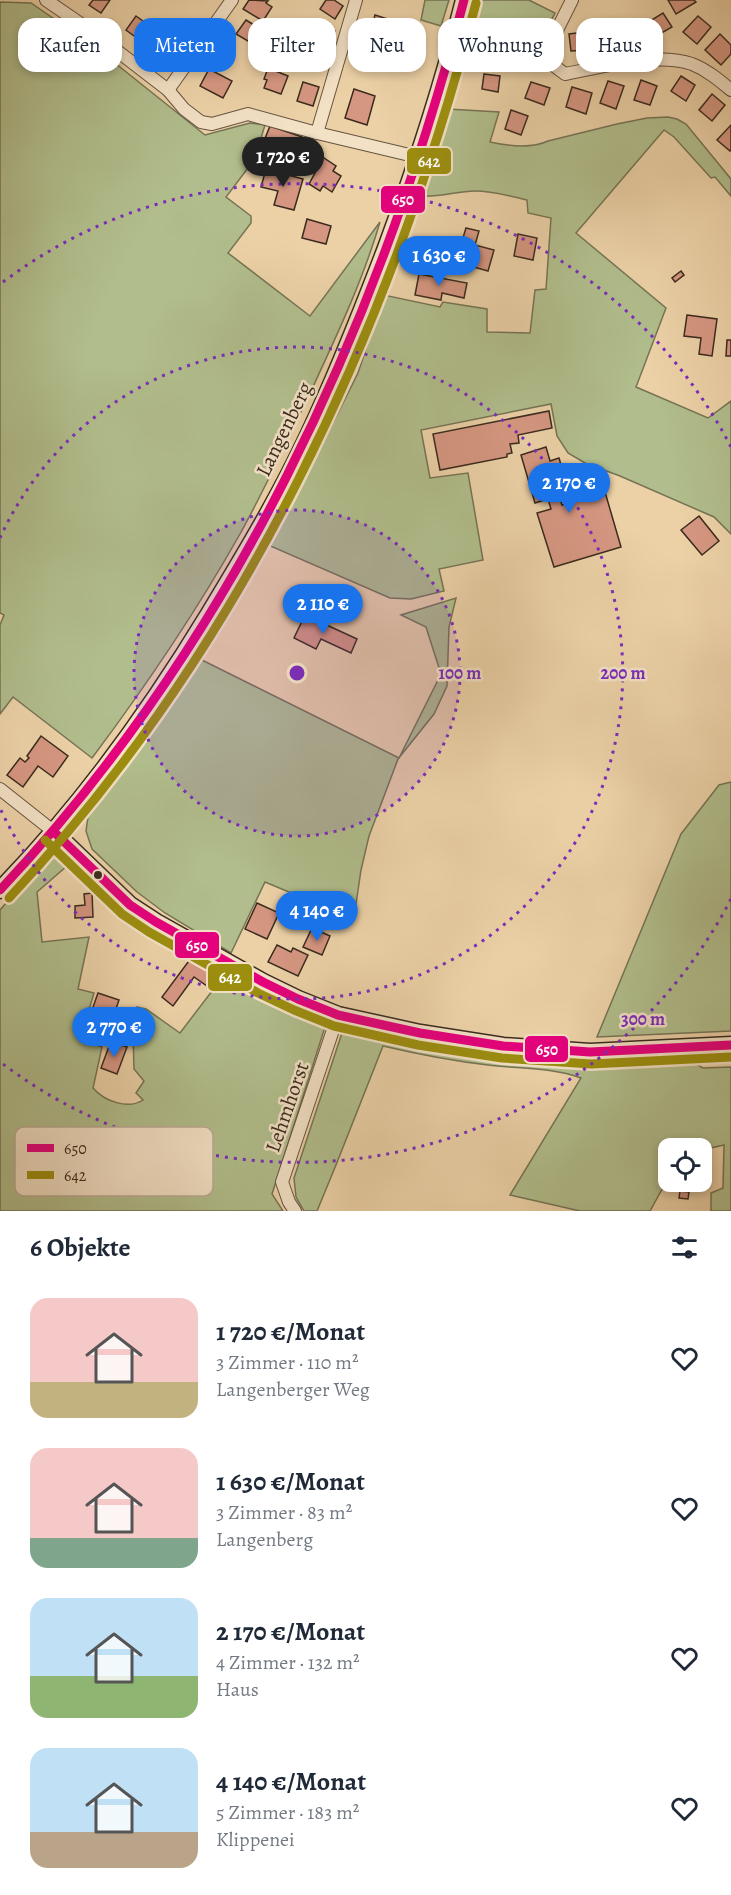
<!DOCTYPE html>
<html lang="de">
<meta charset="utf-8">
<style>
:root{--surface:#fff;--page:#f6f6f7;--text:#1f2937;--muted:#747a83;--accent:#1a73e8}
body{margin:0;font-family:Alegreya,serif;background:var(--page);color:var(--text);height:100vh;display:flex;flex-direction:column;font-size:22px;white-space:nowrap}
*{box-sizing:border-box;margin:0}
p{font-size:20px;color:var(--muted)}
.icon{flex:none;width:33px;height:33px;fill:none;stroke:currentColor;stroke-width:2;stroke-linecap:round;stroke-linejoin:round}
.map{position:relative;height:1211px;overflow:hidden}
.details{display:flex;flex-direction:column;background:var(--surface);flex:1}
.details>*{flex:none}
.banner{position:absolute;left:18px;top:18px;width:696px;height:54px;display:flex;gap:12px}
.controls{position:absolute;left:658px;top:1138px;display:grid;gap:12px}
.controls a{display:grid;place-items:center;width:54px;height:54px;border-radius:12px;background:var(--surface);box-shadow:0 3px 9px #0003;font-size:30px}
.price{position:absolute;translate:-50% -51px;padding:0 14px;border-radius:21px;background:var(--accent);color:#fff;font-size:20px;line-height:39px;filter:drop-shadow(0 2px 3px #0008)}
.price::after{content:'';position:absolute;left:50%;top:36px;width:18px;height:14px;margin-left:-9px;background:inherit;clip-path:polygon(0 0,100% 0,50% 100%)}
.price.current{background:#222;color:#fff}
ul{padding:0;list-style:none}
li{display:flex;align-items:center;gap:18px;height:150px;padding:0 30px}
li span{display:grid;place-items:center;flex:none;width:168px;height:120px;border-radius:18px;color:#555}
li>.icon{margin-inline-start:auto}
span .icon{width:72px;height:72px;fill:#fffc;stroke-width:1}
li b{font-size:26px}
h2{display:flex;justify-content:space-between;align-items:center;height:72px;padding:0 30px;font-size:26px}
.pill{padding:0 21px;border-radius:18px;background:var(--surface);box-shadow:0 3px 9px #0003;font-size:21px;line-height:54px}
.pill.current{background:var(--accent);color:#fff}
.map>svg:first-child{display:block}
.green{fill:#b1bd8c;stroke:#767455;stroke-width:1.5}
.building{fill:#d69782;stroke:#3a2b1e;stroke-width:1.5}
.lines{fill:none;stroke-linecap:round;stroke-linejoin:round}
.street-casing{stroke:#665440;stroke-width:14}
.secondary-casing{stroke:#3a2b1e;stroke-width:19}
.street{stroke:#f3e1c6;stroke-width:12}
.secondary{stroke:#f3e1c6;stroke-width:16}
.bus-1-casing{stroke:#f3e1c6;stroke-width:14}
.bus-2-casing{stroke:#f3e1c6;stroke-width:14}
.bus-1{stroke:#e5007d;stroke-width:9}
.bus-2{stroke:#9c8e0f;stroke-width:9}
.ring{fill:none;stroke:#7b2cbf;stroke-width:3;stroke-dasharray:3 6}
.bus-dot{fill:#3a2b1e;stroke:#f3e1c6;stroke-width:2}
.labels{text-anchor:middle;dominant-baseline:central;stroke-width:5;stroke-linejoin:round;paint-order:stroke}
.street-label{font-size:21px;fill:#3a2b1e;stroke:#f3e1c6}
.key{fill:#f3e1c6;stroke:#bcaa94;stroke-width:1.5}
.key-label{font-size:16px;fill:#3a2b1e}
.centre{fill:#7b2cbf;stroke:#f3e1c6;stroke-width:3}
.ring-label{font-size:18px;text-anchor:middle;font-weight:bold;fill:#7b2cbf;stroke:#f3e1c6;stroke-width:5;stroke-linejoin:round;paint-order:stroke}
.line-badge{stroke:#f3e1c6;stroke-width:2}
.badge-label{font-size:16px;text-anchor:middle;font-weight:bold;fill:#fff}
</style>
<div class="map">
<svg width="731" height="1211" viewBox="0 0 731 1211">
<rect width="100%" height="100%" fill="#ecd1a7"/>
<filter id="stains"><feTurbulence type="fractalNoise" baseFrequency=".00333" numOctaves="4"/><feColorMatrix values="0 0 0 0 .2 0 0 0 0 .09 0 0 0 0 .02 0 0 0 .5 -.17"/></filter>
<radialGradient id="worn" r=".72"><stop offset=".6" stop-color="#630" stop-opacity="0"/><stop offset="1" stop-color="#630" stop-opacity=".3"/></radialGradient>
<g class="green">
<path d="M425,0H449L441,26L421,20Z"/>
<path d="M477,0H529L555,13L535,52L526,63L465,47Z"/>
<path d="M0,2L31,3L95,47L205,135L250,123L265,125L258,148L281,156L276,167L263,165L248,168L226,197L251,216V223L228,253L310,316L380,222C363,280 337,335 311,391C288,439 266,487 240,534C196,612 146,686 92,758L13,697L0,714V625L4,615L0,613Z"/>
<path d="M447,109L499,112L490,142C508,146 531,149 548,141L617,124L647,118L668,117L677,119L686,124L731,179V196L715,177L711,178L674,137L664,130L576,233L666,308L636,387L708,418L731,401V534L714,517L620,476L585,463L568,453L557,436L551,404L421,430L430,478L468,473L483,560L439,569L444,591L411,599L390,598L268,545L302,485L358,373L384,295L440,307L443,302L487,309V332L530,333L535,290L546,289L551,218L528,213L527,200C510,196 493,191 475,191C456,191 440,198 418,196Z"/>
<path d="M456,598L449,627L447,686L434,714L398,759L369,836L361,870L356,904L320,905L265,882L231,953L165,913L137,892L92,849L86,831L88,817L109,790L200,659L399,758L441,674L426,627L401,615Z"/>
<path d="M731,782V1031L597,1037L681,834L719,785Z"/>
<path d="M59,852L72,860L89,885L67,866L37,892L42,942L89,937L78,989L94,993L80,1039L102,1047L93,1088C104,1101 128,1110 143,1100L136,1093L144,1081L134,1069L133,1034L137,1007L146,1009L180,1033L225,974L278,1004L325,1027L272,1194L283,1211H0V910L49,853Z"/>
<path d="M347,1030L432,1051L469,1056L588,1062L685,1058L703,1068L731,1067V1211H711V1193L723,1188L724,1145L702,1150L669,1149V1182H674L665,1184L650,1211H580L510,1195L581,1078C551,1067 519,1069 488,1065C453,1061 417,1054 383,1046L336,1165L317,1211H304L296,1197L294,1178L342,1033Z"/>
</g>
<g class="building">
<path d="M93,0H110L101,13L89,5Z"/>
<path d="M249,0L268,1L266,3L272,7L263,21L243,9Z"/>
<path d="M326,0H334L343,6L335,19L320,9Z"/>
<path d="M668,0H694L696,2L676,14Z"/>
<path d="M663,13L672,27L658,35L650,21Z"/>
<path d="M375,15L397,22L388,52L367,46Z"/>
<path d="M136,16L147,24L137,38L126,30Z"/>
<path d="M698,16L711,27L697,44L683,32Z"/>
<path d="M246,20L262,30L253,44L236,34Z"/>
<path d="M315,20L335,31L327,46L307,36Z"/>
<path d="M625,25L626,30L641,28L643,48L623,50L621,34H618L617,26Z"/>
<path d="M610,30L612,52L595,54L593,32Z"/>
<path d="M585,32L587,50L571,51L569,34Z"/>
<path d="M720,34L731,45V54L721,65L705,50Z"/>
<path d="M169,39L180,47L170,62L159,54Z"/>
<path d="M301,42L320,52L314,65L304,61L303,64L293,59Z"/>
<path d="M268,68L288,76L281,94L264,88L267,80L264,79Z"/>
<path d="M209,69L232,81L223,98L200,86Z"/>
<path d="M484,74L500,76L498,92L482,89Z"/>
<path d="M681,76L695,85L686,101L671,91Z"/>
<path d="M641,80L657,86L650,105L634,100Z"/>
<path d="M608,81L624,86L616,109L600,103Z"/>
<path d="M303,82L319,87L313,106L297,101Z"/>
<path d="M531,82L550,88L544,105L525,98Z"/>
<path d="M572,87L592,93L586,114L566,107Z"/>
<path d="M354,89L375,96L367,125L345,118Z"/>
<path d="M712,94L725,105L712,121L699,110Z"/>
<path d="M511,110L528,116L521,135L505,129Z"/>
<path d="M731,125V149L730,151L717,140Z"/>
<path d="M270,126L302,137L294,157L262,146Z"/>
<path d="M318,154L336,166L333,171L341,176L332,192L323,186L320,191L309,184L316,171L310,167Z"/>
<path d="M266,169L303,179L294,210L274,205L278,191L261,187Z"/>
<path d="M307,219L331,226L326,244L302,238Z"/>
<path d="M466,228L479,231L475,245L494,250L488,271L442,258L448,237L462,241Z"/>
<path d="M518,234L537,238L533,260L514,256Z"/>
<path d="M681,271L684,275L675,282L672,278Z"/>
<path d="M419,274L467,283L464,298L442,293L441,300L415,295Z"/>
<path d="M687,315L717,319L712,356L699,354L701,338L684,336Z"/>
<path d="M727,340H731V356H726Z"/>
<path d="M549,411L552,428L518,435L519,443L510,444L512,453L507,454V457L440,470L433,434Z"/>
<path d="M546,447L550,461L559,458L569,493L559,496L562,505L605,492L621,547L554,567L537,513L551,509L548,499L535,503L521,455Z"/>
<path d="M699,516L719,541L702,555L681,530Z"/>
<path d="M305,615L357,639L351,653L321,639L316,649L294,638Z"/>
<path d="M41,736L68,756L53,777L38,766L23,787L7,775L20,758L25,762L29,758L27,756Z"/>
<path d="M92,893L93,917L75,918V906L85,905L84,894Z"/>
<path d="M257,903L279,913L267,939L245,929Z"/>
<path d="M312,928L330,936L322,955L303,947Z"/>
<path d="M277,945L291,952L293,948L308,955L298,976L268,962Z"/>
<path d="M194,954L218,972L207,986L194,977L173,1006L162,997Z"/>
<path d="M98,993L119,1000L105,1040L84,1033Z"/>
<path d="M111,1041L127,1047L117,1074L101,1068Z"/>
<path d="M680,1191L689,1192L688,1199L679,1198Z"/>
</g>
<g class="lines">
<defs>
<g id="street">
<path d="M46,0L94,33L168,90L184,109L201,122L212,124L248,114L317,133L418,157"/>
<path d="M572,0L558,28L549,62L565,74C602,67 657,52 692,64C707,70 719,80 731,90"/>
<path d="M168,90L232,0"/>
<path d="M317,133L356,0"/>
<path d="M0,789L53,831"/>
<path d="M295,1211L289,1202L282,1182L338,1015"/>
</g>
<g id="secondary">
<path d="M53,831L130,905L156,922L263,982L298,999L338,1015L420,1033L503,1046L590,1052L731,1045"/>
<path d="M0,890C80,808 149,713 209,614C244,556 279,498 308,436C337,375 362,311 386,248C416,167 443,84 464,0"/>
</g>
</defs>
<use href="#street" class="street-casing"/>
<use href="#secondary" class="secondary-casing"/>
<use href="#street" class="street"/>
<use href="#secondary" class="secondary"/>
<defs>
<g id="bus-1">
<path d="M53,831L130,905L156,922L263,982L298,999L338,1015L420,1033L503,1046L590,1052L731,1045"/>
<path d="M0,890C233,642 379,327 464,0"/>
</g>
<g id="bus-2">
<path d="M45,840L122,914L149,932L258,993L294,1010L334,1026L418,1045L502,1058L591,1064L731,1057"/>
<path d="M9,898C243,649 390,332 476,3"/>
</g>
</defs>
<use href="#bus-1" class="bus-1-casing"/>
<use href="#bus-2" class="bus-2-casing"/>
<use href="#bus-1" class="bus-1"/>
<use href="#bus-2" class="bus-2"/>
</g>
<circle cx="297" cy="673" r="163" fill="#7b2cbf" fill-opacity=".12"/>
<g class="ring">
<circle cx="297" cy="673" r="163"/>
<path d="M0 538A326 326 0 1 1 0 808"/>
<path d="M731 899A489 489 0 0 1 3 1064M3 282A489 489 0 0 1 731 447"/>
</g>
<circle class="bus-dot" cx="98" cy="875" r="5"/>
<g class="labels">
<g class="street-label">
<text transform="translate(284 429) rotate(-64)">Langenberg</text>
<text transform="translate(287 1107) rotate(-71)">Lehmhorst</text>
</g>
</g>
<rect x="15" y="1127" width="198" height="69" rx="9" class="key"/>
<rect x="27" y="1144" width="27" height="8" fill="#e5007d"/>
<rect x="27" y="1171" width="27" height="8" fill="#9c8e0f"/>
<g class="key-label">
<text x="64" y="1154">650</text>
<text x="64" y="1181">642</text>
</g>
<circle cx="297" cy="673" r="9" class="centre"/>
<g class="ring-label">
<text x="460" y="679">100 m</text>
<text x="623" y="679">200 m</text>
<text x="643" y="1025">300 m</text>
</g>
<g class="line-badge">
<rect x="406" y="147" width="46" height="28" rx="6" fill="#9c8e0f"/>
<rect x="380" y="185" width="46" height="29" rx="6" fill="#e5007d"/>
<rect x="174" y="931" width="46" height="28" rx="6" fill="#e5007d"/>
<rect x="207" y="963" width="46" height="29" rx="6" fill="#9c8e0f"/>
<rect x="524" y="1035" width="45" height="28" rx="6" fill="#e5007d"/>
</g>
<g class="badge-label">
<text x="429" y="167">642</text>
<text x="403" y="205">650</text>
<text x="197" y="951">650</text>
<text x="230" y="983">642</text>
<text x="547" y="1055">650</text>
</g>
<rect width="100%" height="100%" filter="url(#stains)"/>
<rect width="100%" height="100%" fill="url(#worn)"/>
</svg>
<div class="controls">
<a><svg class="icon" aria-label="locate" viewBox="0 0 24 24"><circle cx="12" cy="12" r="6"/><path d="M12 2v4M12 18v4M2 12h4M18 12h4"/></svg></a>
</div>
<b class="price current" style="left:283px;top:188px">1 720 €</b>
<b class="price" style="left:439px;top:287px">1 630 €</b>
<b class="price" style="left:569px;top:514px">2 170 €</b>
<b class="price" style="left:323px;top:635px">2 110 €</b>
<b class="price" style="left:317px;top:942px">4 140 €</b>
<b class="price" style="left:114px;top:1058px">2 770 €</b>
<div class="banner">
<a class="pill">Kaufen</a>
<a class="pill current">Mieten</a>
<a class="pill">Filter</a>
<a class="pill">Neu</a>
<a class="pill">Wohnung</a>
<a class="pill">Haus</a>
</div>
</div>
<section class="details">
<h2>6 Objekte<svg class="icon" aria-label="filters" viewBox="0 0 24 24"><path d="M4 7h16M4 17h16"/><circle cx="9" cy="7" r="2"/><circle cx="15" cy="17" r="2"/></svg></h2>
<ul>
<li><span style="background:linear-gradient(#f6c9c9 70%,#c2b280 0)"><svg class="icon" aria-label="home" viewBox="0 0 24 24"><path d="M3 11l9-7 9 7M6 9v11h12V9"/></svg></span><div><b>1 720 €/Monat</b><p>3 Zimmer · 110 m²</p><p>Langenberger Weg</p></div><svg class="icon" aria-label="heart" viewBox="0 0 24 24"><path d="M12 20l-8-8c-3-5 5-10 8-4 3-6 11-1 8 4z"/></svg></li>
<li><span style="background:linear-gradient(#f6c9c9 75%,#7fa58c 0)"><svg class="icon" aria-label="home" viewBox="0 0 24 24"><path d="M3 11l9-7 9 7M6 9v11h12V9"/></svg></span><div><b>1 630 €/Monat</b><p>3 Zimmer · 83 m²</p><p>Langenberg</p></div><svg class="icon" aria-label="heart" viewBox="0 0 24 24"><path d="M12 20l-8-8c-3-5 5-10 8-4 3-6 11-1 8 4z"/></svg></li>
<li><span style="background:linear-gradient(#bfe0f5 65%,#8fb573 0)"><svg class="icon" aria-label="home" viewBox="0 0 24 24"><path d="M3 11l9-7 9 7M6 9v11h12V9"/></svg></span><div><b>2 170 €/Monat</b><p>4 Zimmer · 132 m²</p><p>Haus</p></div><svg class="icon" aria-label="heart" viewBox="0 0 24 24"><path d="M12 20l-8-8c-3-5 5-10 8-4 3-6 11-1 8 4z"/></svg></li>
<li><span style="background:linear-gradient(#bfe0f5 70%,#b9a48a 0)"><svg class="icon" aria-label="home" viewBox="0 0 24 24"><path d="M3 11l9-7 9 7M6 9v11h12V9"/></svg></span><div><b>4 140 €/Monat</b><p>5 Zimmer · 183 m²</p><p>Klippenei</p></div><svg class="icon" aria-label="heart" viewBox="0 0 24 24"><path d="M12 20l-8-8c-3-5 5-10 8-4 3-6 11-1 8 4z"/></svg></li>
</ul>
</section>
